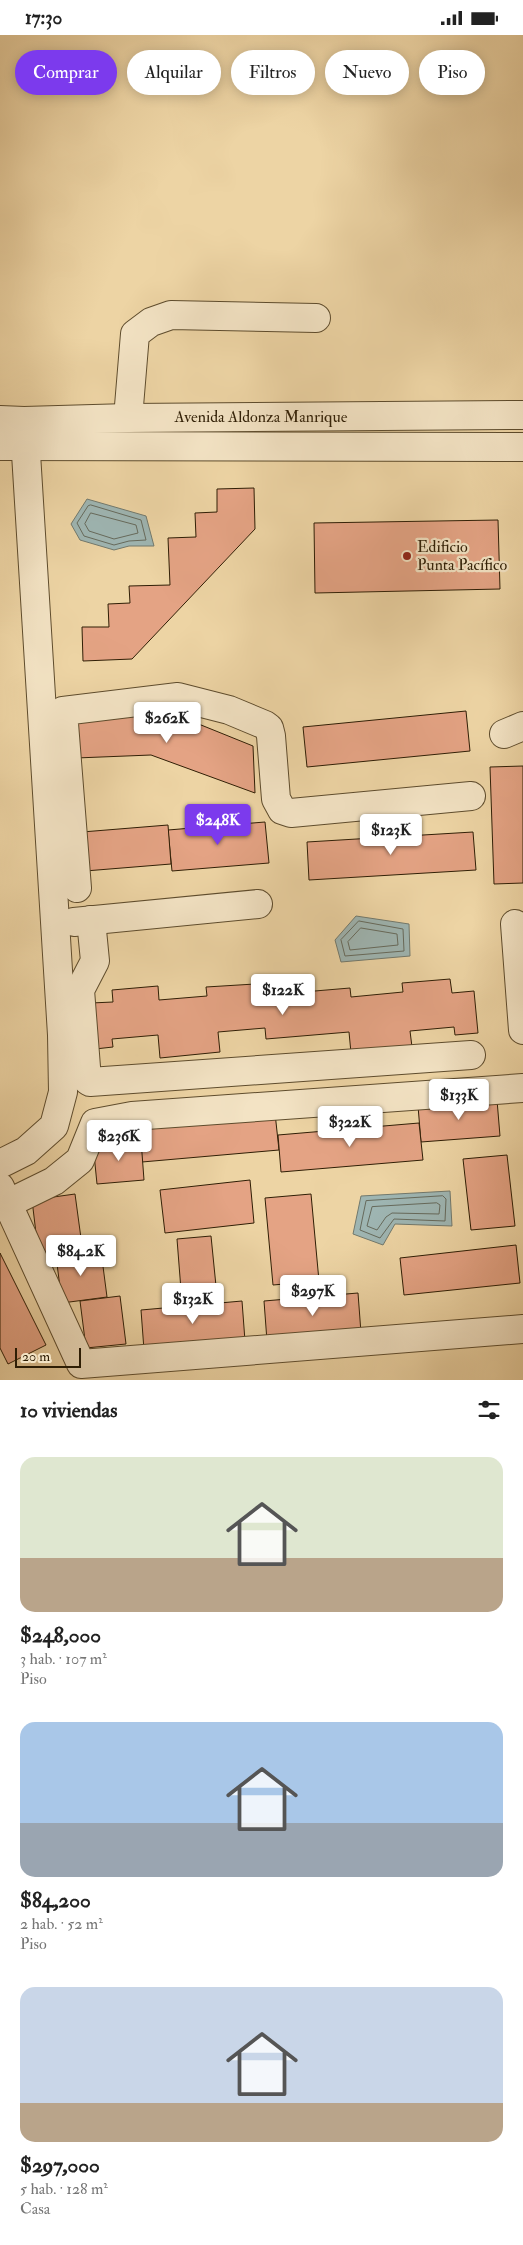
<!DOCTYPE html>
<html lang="es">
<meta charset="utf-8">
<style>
:root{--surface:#fff;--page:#f6f6f6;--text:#222;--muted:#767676;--accent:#7c3aed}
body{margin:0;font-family:"IM FELL Double Pica",serif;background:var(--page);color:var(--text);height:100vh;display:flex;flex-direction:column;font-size:19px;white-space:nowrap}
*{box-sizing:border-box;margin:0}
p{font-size:16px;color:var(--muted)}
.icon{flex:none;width:28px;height:28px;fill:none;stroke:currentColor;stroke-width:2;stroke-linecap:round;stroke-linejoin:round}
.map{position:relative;height:1345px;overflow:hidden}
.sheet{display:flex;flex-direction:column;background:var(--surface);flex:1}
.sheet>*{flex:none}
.top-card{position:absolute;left:15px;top:15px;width:494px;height:45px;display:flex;gap:10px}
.scale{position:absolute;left:15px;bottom:12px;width:66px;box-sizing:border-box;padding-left:5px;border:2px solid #2f1e05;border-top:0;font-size:14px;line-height:18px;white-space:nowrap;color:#2f1e05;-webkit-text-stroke:4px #f3e3c4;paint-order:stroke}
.price{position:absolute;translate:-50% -42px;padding:0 11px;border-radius:5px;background:#fff;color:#222;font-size:16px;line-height:32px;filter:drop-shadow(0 1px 2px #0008)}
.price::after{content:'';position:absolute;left:50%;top:30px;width:15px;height:11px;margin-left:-8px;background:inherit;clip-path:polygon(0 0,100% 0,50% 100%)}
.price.current{background:var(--accent);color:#fff}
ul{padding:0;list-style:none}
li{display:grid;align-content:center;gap:10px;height:265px;padding:0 20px}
li span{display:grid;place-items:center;height:155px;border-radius:15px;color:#555}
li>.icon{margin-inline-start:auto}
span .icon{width:90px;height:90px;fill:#fffc;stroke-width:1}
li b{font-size:21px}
h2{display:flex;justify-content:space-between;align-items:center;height:60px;padding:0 20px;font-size:21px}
.tag{padding:0 18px;border-radius:22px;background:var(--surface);box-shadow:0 2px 12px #0003;font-size:18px;line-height:45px}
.tag.current{background:var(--accent);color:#fff}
.status{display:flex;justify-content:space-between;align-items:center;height:35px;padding:0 25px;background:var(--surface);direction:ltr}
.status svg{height:14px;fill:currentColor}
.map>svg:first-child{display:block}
.water{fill:#9eb5b2;stroke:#72796d}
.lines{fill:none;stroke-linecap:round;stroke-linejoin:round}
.shore{stroke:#666a5c;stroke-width:1}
.building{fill:#e4a384;stroke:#2f1e05}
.minor-casing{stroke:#5e4c2d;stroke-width:30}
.minor{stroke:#f3e3c4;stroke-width:28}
.poi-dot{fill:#8f2418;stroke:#f3e3c4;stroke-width:2}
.labels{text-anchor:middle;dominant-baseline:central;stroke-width:4.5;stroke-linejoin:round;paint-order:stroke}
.street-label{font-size:16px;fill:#2f1e05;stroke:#f3e3c4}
.poi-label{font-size:16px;fill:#2f1e05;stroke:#f3e3c4;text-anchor:start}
</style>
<div class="status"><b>17:30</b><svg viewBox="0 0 49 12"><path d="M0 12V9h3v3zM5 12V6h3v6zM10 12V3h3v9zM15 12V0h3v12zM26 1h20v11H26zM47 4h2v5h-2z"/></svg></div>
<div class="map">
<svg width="523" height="1345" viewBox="0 0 523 1345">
<rect width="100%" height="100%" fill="#edd4a4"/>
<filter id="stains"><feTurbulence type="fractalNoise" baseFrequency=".004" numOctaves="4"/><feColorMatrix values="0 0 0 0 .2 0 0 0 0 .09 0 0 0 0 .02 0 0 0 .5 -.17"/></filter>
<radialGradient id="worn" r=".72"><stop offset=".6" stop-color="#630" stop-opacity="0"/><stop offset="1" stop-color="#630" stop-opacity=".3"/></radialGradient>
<g class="water">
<path d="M87,464L146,481L154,511H129L114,515L80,505L71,489Z"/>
<path d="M356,881L409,889L410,921L341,927L335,905Z"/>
<path d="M450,1156L452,1191L395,1189L383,1210L353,1199L361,1161Z"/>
</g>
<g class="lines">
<g class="shore">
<path d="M91,470L141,485L146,505L129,506L114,510L84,501L77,488L88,471Z"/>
<path d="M91,478L136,490L138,498L114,504L89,496L85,489Z"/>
<path d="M359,886L403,894L404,916L345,921L341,905Z"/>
<path d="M361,893L397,899L398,910L350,915L348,907Z"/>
<path d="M443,1161L446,1164L445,1186L394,1184L380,1203L360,1195L366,1166Z"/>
<path d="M437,1168L440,1170L439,1179L392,1178L386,1182L377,1195L367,1191L372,1172Z"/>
</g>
</g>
<g class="building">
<path d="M254,453L255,494L132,624L83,626L82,592H109L108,569L130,568L129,551L170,550L168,503L196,502L195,478L217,477V454Z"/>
<path d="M498,485L500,554L315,558L314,488Z"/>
<path d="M159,673L253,711L255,758L151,720L76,723L72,686Z"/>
<path d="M466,676L470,716L307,732L303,692Z"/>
<path d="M523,731V848L494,849L490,732Z"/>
<path d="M265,787L269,828L172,836L168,795Z"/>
<path d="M168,790L171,829L85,836L82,797Z"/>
<path d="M473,797L476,835L309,845L307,807Z"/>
<path d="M450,944L452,958L474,956L478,998L455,1000L454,992L410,996L412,1012L351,1018L349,997L266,1004L265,993L218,997L220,1017L160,1023L158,1000L112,1004L113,1012L95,1014L91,968L113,967L112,955L158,951L159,965L207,961L206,952L255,949L256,961L350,953L351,962L403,957L402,948Z"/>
<path d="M497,1065L500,1101L421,1107L418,1071Z"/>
<path d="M275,1078L279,1115L142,1127L139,1090Z"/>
<path d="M419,1088L423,1125L281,1137L278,1100Z"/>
<path d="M141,1105L144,1145L97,1149L93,1109Z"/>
<path d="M507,1120L515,1191L471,1195L463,1124Z"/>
<path d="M250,1145L254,1188L165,1198L160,1155Z"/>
<path d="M75,1159L83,1218L39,1223L32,1165Z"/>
<path d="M311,1159L319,1246L273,1250L265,1163Z"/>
<path d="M211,1201L216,1251L181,1255L177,1204Z"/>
<path d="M516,1210L520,1248L404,1260L400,1223Z"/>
<path d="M101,1216L107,1262L62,1268L56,1221Z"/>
<path d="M0,1218L46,1310L8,1329L0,1313Z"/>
<path d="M358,1258L361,1298L267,1306L264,1266Z"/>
<path d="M120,1261L126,1309L86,1313L80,1266Z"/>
<path d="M242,1266L245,1306L144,1315L141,1275Z"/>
</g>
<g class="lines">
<defs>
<g id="minor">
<path d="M128,383L135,299L151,287L171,280L316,283"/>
<path d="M0,385L24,386L128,383L523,380"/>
<path d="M0,411L523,412"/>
<path d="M504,699L523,691"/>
<path d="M77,853L63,676L178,662L229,675L265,690L269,693L271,701L276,764L282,775L291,778L471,761"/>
<path d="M91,885L95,926L80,955L87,1045L90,1047L471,1020"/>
<path d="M74,887L258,869"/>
<path d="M515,889L523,995"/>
<path d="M0,1129L26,1116L54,1091L63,1057L62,1000L24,386"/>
<path d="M0,1152L81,1329L523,1294"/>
<path d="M7,1169L54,1146L80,1125L95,1088L132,1081L523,1053"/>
</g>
</defs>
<use href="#minor" class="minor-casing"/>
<use href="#minor" class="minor"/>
</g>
<circle class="poi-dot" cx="407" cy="521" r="5"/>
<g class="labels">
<g class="street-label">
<text x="261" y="382">Avenida Aldonza Manrique</text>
</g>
<g class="poi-label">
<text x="417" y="512">Edificio<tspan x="417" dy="18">Punta Pacífico</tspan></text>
</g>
</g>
<rect width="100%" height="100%" filter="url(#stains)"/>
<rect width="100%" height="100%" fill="url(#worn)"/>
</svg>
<div class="scale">20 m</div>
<b class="price" style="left:167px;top:709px">$262K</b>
<b class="price current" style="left:218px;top:811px">$248K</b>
<b class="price" style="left:391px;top:821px">$123K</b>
<b class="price" style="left:283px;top:981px">$122K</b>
<b class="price" style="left:459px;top:1086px">$133K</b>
<b class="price" style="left:350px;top:1113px">$322K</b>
<b class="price" style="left:119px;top:1127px">$236K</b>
<b class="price" style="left:81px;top:1242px">$84.2K</b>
<b class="price" style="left:313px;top:1282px">$297K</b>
<b class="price" style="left:193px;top:1290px">$132K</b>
<div class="top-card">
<a class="tag current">Comprar</a>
<a class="tag">Alquilar</a>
<a class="tag">Filtros</a>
<a class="tag">Nuevo</a>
<a class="tag">Piso</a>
</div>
</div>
<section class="sheet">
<h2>10 viviendas<svg class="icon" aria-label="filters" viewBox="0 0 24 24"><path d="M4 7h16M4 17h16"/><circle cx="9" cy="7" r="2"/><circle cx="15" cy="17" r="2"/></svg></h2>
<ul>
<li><span style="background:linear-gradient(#dfe7d0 65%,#b9a48a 0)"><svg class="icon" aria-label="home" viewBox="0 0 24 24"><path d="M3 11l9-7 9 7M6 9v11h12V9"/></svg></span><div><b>$248,000</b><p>3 hab. · 107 m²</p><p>Piso</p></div></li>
<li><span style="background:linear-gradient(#a9c7e8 65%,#9aa5b1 0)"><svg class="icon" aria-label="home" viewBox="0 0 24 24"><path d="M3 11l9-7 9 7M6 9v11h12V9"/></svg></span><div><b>$84,200</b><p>2 hab. · 52 m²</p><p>Piso</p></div></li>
<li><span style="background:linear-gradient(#c9d6e8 75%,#b9a48a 0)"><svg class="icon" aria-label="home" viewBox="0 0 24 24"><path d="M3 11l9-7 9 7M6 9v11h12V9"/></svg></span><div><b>$297,000</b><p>5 hab. · 128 m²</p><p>Casa</p></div></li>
</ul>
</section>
